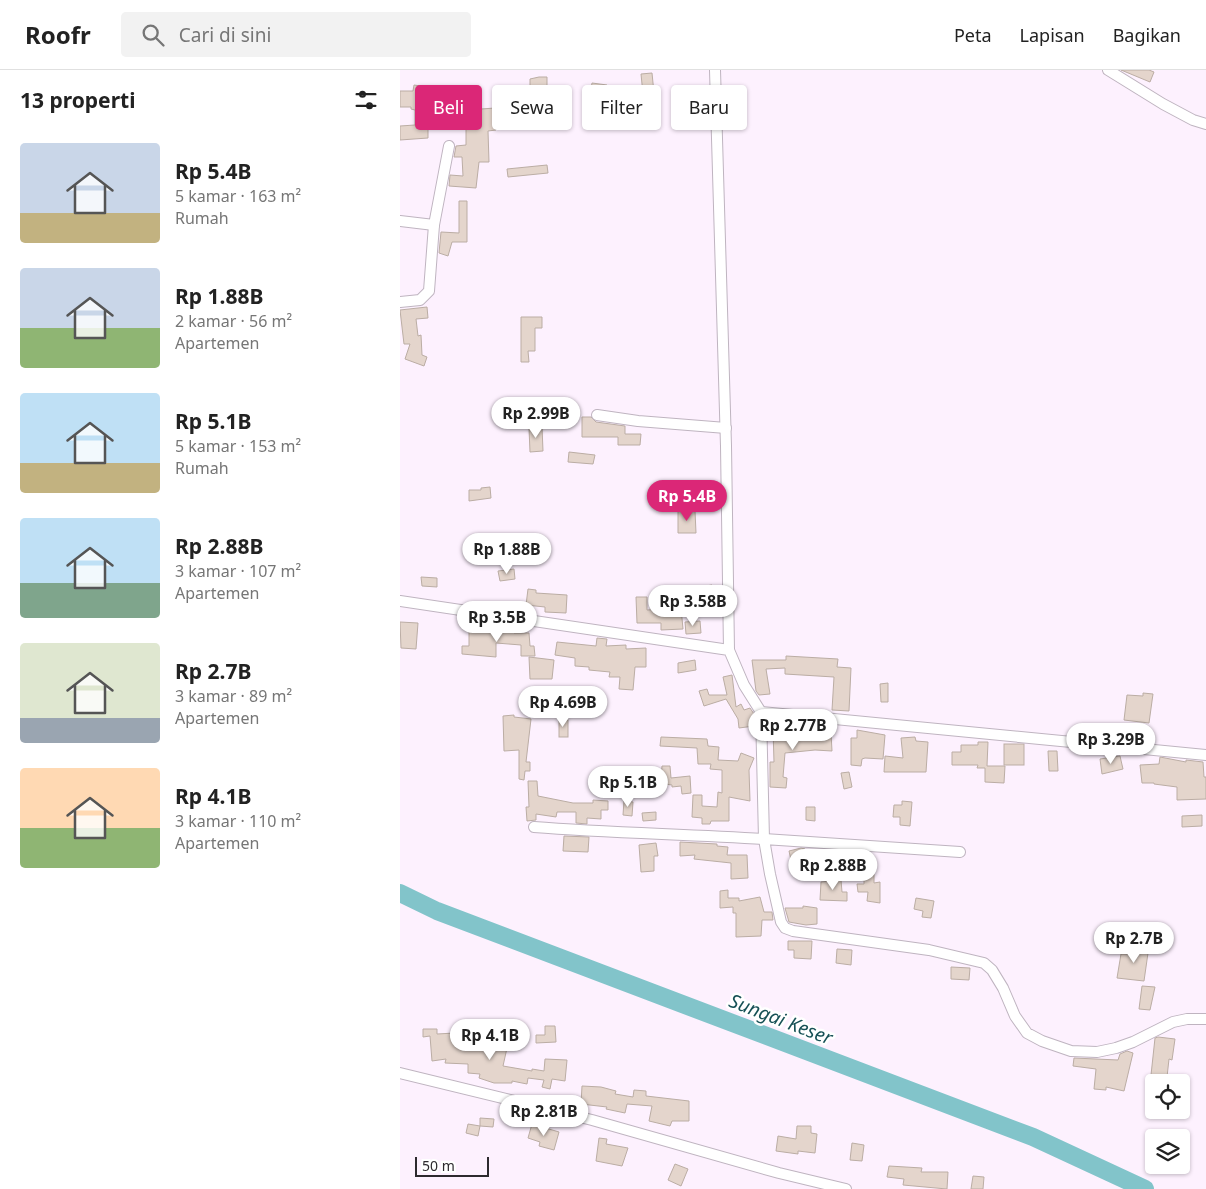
<!DOCTYPE html>
<html lang="id">
<meta charset="utf-8">
<style>
:root{--surface:#fff;--page:#f2f2f2;--text:#222;--muted:#767676;--line:#e0e0e0;--accent:#db2777}
body{margin:0;font-family:"Noto Sans",sans-serif;background:var(--page);color:var(--text);height:100vh;display:flex;flex-direction:column;font-size:19px;white-space:nowrap}
*{box-sizing:border-box;margin:0}
p{font-size:16px;color:var(--muted)}
.icon{flex:none;width:28px;height:28px;fill:none;stroke:currentColor;stroke-width:2;stroke-linecap:round;stroke-linejoin:round}
.map{position:relative;flex:1;overflow:hidden}
.panel{display:flex;flex-direction:column;background:var(--surface);width:400px}
.panel>*{flex:none}
.banner{position:absolute;left:15px;top:15px;width:475px;height:45px;display:flex;gap:10px}
.buttons{position:absolute;left:745px;top:1004px;display:grid;gap:10px}
.buttons a{display:grid;place-items:center;width:45px;height:45px;border-radius:5px;background:var(--surface);box-shadow:0 1px 4px #0004;font-size:25px}
.scale{position:absolute;left:15px;bottom:12px;width:74px;box-sizing:border-box;padding-left:5px;border:2px solid #2d292e;border-top:0;font-size:14px;line-height:18px;white-space:nowrap;color:#2d292e;-webkit-text-stroke:4px #fff;paint-order:stroke}
.price{position:absolute;translate:-50% -42px;padding:0 11px;border-radius:18px;background:#fff;color:#222;font-size:16px;line-height:32px;filter:drop-shadow(0 1px 2px #0008)}
.price::after{content:'';position:absolute;left:50%;top:30px;width:15px;height:11px;margin-left:-8px;background:inherit;clip-path:polygon(0 0,100% 0,50% 100%)}
.price.selected{background:var(--accent);color:#fff}
ul{padding:0;list-style:none}
li{display:flex;align-items:center;gap:15px;height:125px;padding:0 20px}
li span{display:grid;place-items:center;flex:none;width:140px;height:100px;border-radius:5px;color:#555}
li>.icon{margin-inline-start:auto}
span .icon{width:60px;height:60px;fill:#fffc;stroke-width:1}
li b{font-size:21px}
h2{display:flex;justify-content:space-between;align-items:center;height:60px;padding:0 20px;font-size:21px}
.pill{padding:0 18px;border-radius:5px;background:var(--surface);box-shadow:0 1px 4px #0004;font-size:18px;line-height:45px}
.pill.selected{background:var(--accent);color:#fff}
header{display:flex;align-items:center;gap:30px;box-sizing:border-box;height:70px;padding:0 25px;background:var(--surface);border-bottom:1px solid var(--line)}
header strong{font-size:24px}
nav{display:flex;gap:28px;margin-inline-start:auto;font-size:18px}
.search{width:350px;height:45px;background:var(--page);display:flex;align-items:center;gap:12px;box-sizing:border-box;padding:0 18px;border-radius:5px;color:var(--muted);font-size:19px}
main{display:flex;flex:1;min-height:0}
.map>svg:first-child{display:block}
.lines{fill:none;stroke-linecap:round;stroke-linejoin:round}
.river{stroke:#82c4ca;stroke-width:18}
.building{fill:#e4d5cc;stroke:#bbada4}
.street-casing{stroke:#bfb4c0;stroke-width:12}
.street{stroke:#fff;stroke-width:10}
.labels{text-anchor:middle;dominant-baseline:central;stroke-width:5;stroke-linejoin:round;paint-order:stroke}
.water-label{font-size:19px;font-style:italic;fill:#175156;stroke:#fff}
</style>
<header>
<strong>Roofr</strong>
<div class="search"><svg class="icon" aria-label="search" viewBox="0 0 24 24"><circle cx="10" cy="10" r="6"/><path d="M15 15l6 6"/></svg>Cari di sini</div>
<nav><a>Peta</a><a>Lapisan</a><a>Bagikan</a></nav>
</header>
<main>
<section class="panel">
<h2>13 properti<svg class="icon" aria-label="filters" viewBox="0 0 24 24"><path d="M4 7h16M4 17h16"/><circle cx="9" cy="7" r="2"/><circle cx="15" cy="17" r="2"/></svg></h2>
<ul>
<li><span style="background:linear-gradient(#c9d6e8 70%,#c2b280 0)"><svg class="icon" aria-label="home" viewBox="0 0 24 24"><path d="M3 11l9-7 9 7M6 9v11h12V9"/></svg></span><div><b>Rp 5.4B</b><p>5 kamar · 163 m²</p><p>Rumah</p></div></li>
<li><span style="background:linear-gradient(#c9d6e8 60%,#8fb573 0)"><svg class="icon" aria-label="home" viewBox="0 0 24 24"><path d="M3 11l9-7 9 7M6 9v11h12V9"/></svg></span><div><b>Rp 1.88B</b><p>2 kamar · 56 m²</p><p>Apartemen</p></div></li>
<li><span style="background:linear-gradient(#bfe0f5 70%,#c2b280 0)"><svg class="icon" aria-label="home" viewBox="0 0 24 24"><path d="M3 11l9-7 9 7M6 9v11h12V9"/></svg></span><div><b>Rp 5.1B</b><p>5 kamar · 153 m²</p><p>Rumah</p></div></li>
<li><span style="background:linear-gradient(#bfe0f5 65%,#7fa58c 0)"><svg class="icon" aria-label="home" viewBox="0 0 24 24"><path d="M3 11l9-7 9 7M6 9v11h12V9"/></svg></span><div><b>Rp 2.88B</b><p>3 kamar · 107 m²</p><p>Apartemen</p></div></li>
<li><span style="background:linear-gradient(#dfe7d0 75%,#9aa5b1 0)"><svg class="icon" aria-label="home" viewBox="0 0 24 24"><path d="M3 11l9-7 9 7M6 9v11h12V9"/></svg></span><div><b>Rp 2.7B</b><p>3 kamar · 89 m²</p><p>Apartemen</p></div></li>
<li><span style="background:linear-gradient(#ffd9b3 60%,#8fb573 0)"><svg class="icon" aria-label="home" viewBox="0 0 24 24"><path d="M3 11l9-7 9 7M6 9v11h12V9"/></svg></span><div><b>Rp 4.1B</b><p>3 kamar · 110 m²</p><p>Apartemen</p></div></li>
</ul>
</section>
<div class="map">
<svg width="806" height="1119" viewBox="0 0 806 1119">
<rect width="100%" height="100%" fill="#fdf1fe"/>
<g class="lines">
<path class="river" d="M0,823L37,841L633,1067L745,1119"/>
</g>
<g class="building">
<path d="M721,0H749L754,2L750,12Z"/>
<path d="M252,3L254,23L243,24L241,4Z"/>
<path d="M139,7H147V19H130V9Z"/>
<path d="M192,13L207,15L205,27L190,25Z"/>
<path d="M14,15L27,17L24,50L38,51V59H28V68L0,70V56L15,55V40L11,39V37H0V21H13Z"/>
<path d="M81,33V39L95,38L96,60L88,61L89,92H79L76,118L49,116L50,105L63,106L62,87H54L56,76L66,75V34Z"/>
<path d="M147,95L148,103L108,107L107,99Z"/>
<path d="M59,131H67V172H52L48,186L39,183L41,162L59,163Z"/>
<path d="M27,237L28,248L16,249L18,266L21,265L22,285L27,287L24,296L5,289L10,274H4L0,240Z"/>
<path d="M121,247H142V258H135V281H128L129,292H121Z"/>
<path d="M105,332L107,352L99,353L97,333Z"/>
<path d="M182,347H191L196,352L225,356V364H241L240,375H218V367H182Z"/>
<path d="M142,357L143,381L130,382L129,358Z"/>
<path d="M169,382L195,385L193,394L168,392Z"/>
<path d="M90,417L91,428L69,431V420H81V418Z"/>
<path d="M278,441H295L296,463H278Z"/>
<path d="M101,467L103,476L100,477L98,487L90,485L91,478L83,480L82,471Z"/>
<path d="M114,499L115,509L100,511L98,501Z"/>
<path d="M21,507L37,508V517L22,516Z"/>
<path d="M312,515V545L300,546L299,532L288,534L286,519Z"/>
<path d="M128,519L136,520V523L167,525L166,543L145,542V537L126,535Z"/>
<path d="M236,527H247V540L281,538L283,559L261,560V553H237Z"/>
<path d="M300,551L301,563L286,564L285,552Z"/>
<path d="M0,552L18,553L16,579L1,578Z"/>
<path d="M107,558L115,559L114,563H129L130,576H134L135,586H121V575L96,573V587L62,584V576H69V562L107,561Z"/>
<path d="M197,568L207,569L206,576L226,575V579L246,578V597H235L233,620L219,619L220,607H209L210,602L189,600V597L175,596V588L155,585L157,572L196,576Z"/>
<path d="M386,586L438,589L437,597L451,598L449,641L432,640L434,607L385,604V598L366,599L370,624L359,625L356,621L352,590H386Z"/>
<path d="M129,587L154,590L152,609H130Z"/>
<path d="M295,590L296,600L278,603V593Z"/>
<path d="M332,605L336,637L341,634L344,640L350,638L354,644V656L339,658L338,649L326,629L304,636L299,621L307,619L309,625H327L323,607Z"/>
<path d="M488,613V632H481L480,614Z"/>
<path d="M743,623L753,624L749,653L724,650L727,625L743,626Z"/>
<path d="M114,645V647L131,649L126,692H130V701H125L124,710L119,709V680L104,681L103,646Z"/>
<rect x="159" y="650" width="9" height="17"/>
<path d="M373,659L393,660V668H411V663H431L432,681L415,680L385,683L383,707L387,708L386,718L370,717V692H374Z"/>
<path d="M457,660L485,665L483,689L465,688L462,689L461,696L451,695V668H457Z"/>
<path d="M261,667L307,669L308,676L319,677L318,690L338,691L341,683L354,688L349,700L350,731L329,727V751H311L310,754H302V748L292,747L293,725H302V736L317,737L318,722L322,723V700L310,699L311,694H298L297,678L260,676Z"/>
<path d="M515,667L516,671L528,672L526,702H484L485,686L503,688L501,668Z"/>
<path d="M578,672H588L587,696H605L604,713L585,712V698H577L578,695H552V682H561V675H578Z"/>
<rect x="604" y="674" width="20" height="21"/>
<path d="M648,681H657L658,701H649Z"/>
<path d="M720,686L723,699L702,704L700,689Z"/>
<path d="M760,687L786,692V690L803,692L804,707H806V729L777,730V717L754,714V713H742L740,695L759,694Z"/>
<path d="M262,696H270L271,708L290,706L291,723L282,724L281,716L272,717V715L256,713V709H261Z"/>
<path d="M449,702L452,717L444,719L441,703Z"/>
<path d="M128,711H137L138,726L173,733H193V730L208,731V740H201V749L187,748V754L176,753V742H157L156,747L136,744V750L127,751L126,737H129Z"/>
<path d="M224,731L233,732L232,746L223,745Z"/>
<path d="M502,731L512,732L510,756L500,755V747H493L494,735H502Z"/>
<path d="M406,737H415V751L406,750Z"/>
<path d="M256,742V750L243,751L242,743Z"/>
<path d="M802,745V756L782,757V746Z"/>
<path d="M164,766L189,767L188,782L163,781Z"/>
<path d="M280,772L317,774V776L328,777L327,785H347L348,808L331,809V793L294,789L295,785L280,786Z"/>
<path d="M256,773L258,786H254V801L241,802L239,775Z"/>
<path d="M401,778L405,779V786H418V796H408V803H400L401,788L391,790L389,781Z"/>
<path d="M425,780L462,782V791L424,790Z"/>
<path d="M464,786H474V813L480,812V833L467,831L468,822H458L457,814H464Z"/>
<path d="M441,810L442,822H447V831L420,830L421,812Z"/>
<path d="M328,820V828H339V831L360,827L364,842H372L373,850H362L361,866L336,867V843H333V837L320,838V821Z"/>
<path d="M516,828L534,831L531,848L522,847L523,841L514,839Z"/>
<path d="M403,836L417,838V854L406,855L389,852L385,838H403Z"/>
<path d="M388,871H412L411,889L394,888V880H388Z"/>
<path d="M736,873L749,876L744,911L717,908L721,884H735Z"/>
<path d="M437,879L452,880L451,895L436,893Z"/>
<path d="M551,897L570,898L569,910L551,909Z"/>
<path d="M742,916L755,917L750,940L739,939Z"/>
<path d="M145,956H155L156,972L136,973V965H145Z"/>
<path d="M23,959H37V964L55,963L56,972L85,976V974L107,978L103,996L132,1001V999L144,1001L145,989L167,990L165,1011L152,1009L150,1019L142,1017L144,1010L128,1008L127,1014L112,1011V1013H94L79,1008L80,1004L68,1003V994L45,993L46,989L32,991L30,966L23,967Z"/>
<path d="M758,967L775,969L772,990L769,989L767,1007L751,1005L755,968Z"/>
<path d="M727,981L733,983L724,1021L706,1017V1020L694,1019L696,999L673,996L674,988L718,990L720,984Z"/>
<path d="M182,1016L201,1017L216,1021L215,1024L233,1027L234,1020L246,1021V1026L289,1031V1051H272L270,1056L249,1051L252,1036L227,1034L225,1043L206,1039L207,1037L181,1034Z"/>
<path d="M80,1048L94,1049L93,1057L80,1056Z"/>
<path d="M68,1054L80,1056L78,1066L66,1063Z"/>
<path d="M132,1054L159,1062L154,1080L139,1076L140,1072L128,1068Z"/>
<path d="M397,1056H411V1063L417,1064L415,1083L398,1081V1084L376,1081L378,1066L396,1069Z"/>
<path d="M199,1068L207,1069L206,1074L228,1078L222,1096L196,1091Z"/>
<path d="M452,1073L464,1075L462,1091L450,1090Z"/>
<path d="M275,1094L288,1099L281,1116L268,1110Z"/>
<path d="M489,1096L522,1098L521,1102H548L547,1119L503,1115L504,1109L487,1107Z"/>
<path d="M573,1106L584,1107L583,1119H571Z"/>
</g>
<g class="lines">
<defs>
<g id="street">
<path d="M315,0L326,376L329,580"/>
<path d="M708,0L763,34L793,50L806,54"/>
<path d="M0,151L34,155L49,76"/>
<path d="M0,232L20,230L29,221L34,155"/>
<path d="M197,345L238,351L326,358"/>
<path d="M0,531L329,580L344,615L361,642L806,685"/>
<path d="M134,757C211,763 287,764 364,769L361,642"/>
<path d="M560,782L364,769L370,804L381,852L385,858L393,861L529,880L584,893L592,900L603,918L615,946L627,963L642,971L671,981L697,982L716,978L733,972L773,952L787,949H806"/>
<path d="M0,1003L192,1050L379,1103L446,1119"/>
</g>
</defs>
<use href="#street" class="street-casing"/>
<use href="#street" class="street"/>
</g>
<g class="labels">
<g class="water-label">
<text transform="translate(381 949) rotate(21)">Sungai Keser</text>
</g>
</g>
</svg>
<div class="buttons">
<a><svg class="icon" aria-label="locate" viewBox="0 0 24 24"><circle cx="12" cy="12" r="6"/><path d="M12 2v4M12 18v4M2 12h4M18 12h4"/></svg></a>
<a><svg class="icon" aria-label="layers" viewBox="0 0 24 24"><path d="M12 4l9 5-9 5-9-5zM3 14l9 5 9-5"/></svg></a>
</div>
<div class="scale">50 m</div>
<b class="price" style="left:136px;top:369px">Rp 2.99B</b>
<b class="price selected" style="left:287px;top:452px">Rp 5.4B</b>
<b class="price" style="left:107px;top:505px">Rp 1.88B</b>
<b class="price" style="left:293px;top:557px">Rp 3.58B</b>
<b class="price" style="left:97px;top:573px">Rp 3.5B</b>
<b class="price" style="left:163px;top:658px">Rp 4.69B</b>
<b class="price" style="left:393px;top:681px">Rp 2.77B</b>
<b class="price" style="left:711px;top:695px">Rp 3.29B</b>
<b class="price" style="left:228px;top:738px">Rp 5.1B</b>
<b class="price" style="left:433px;top:821px">Rp 2.88B</b>
<b class="price" style="left:734px;top:894px">Rp 2.7B</b>
<b class="price" style="left:90px;top:991px">Rp 4.1B</b>
<b class="price" style="left:144px;top:1067px">Rp 2.81B</b>
<div class="banner">
<a class="pill selected">Beli</a>
<a class="pill">Sewa</a>
<a class="pill">Filter</a>
<a class="pill">Baru</a>
</div>
</div>
</main>
